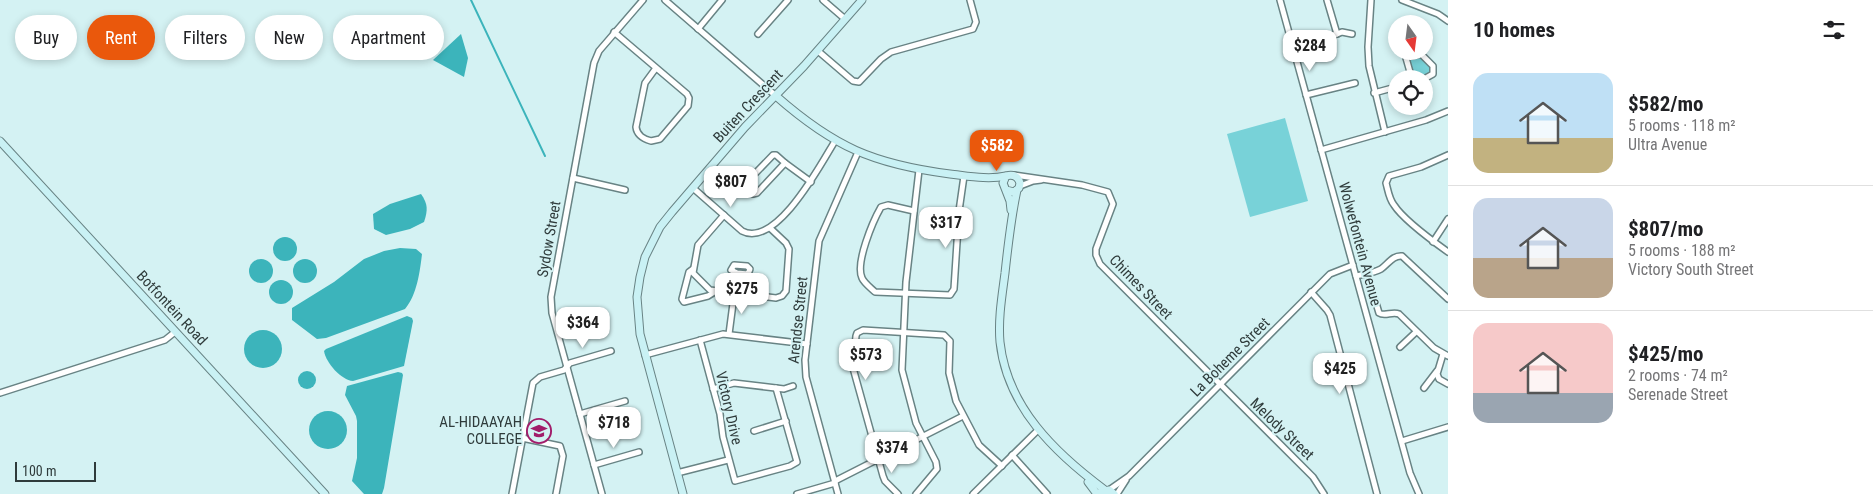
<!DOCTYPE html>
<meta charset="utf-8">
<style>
:root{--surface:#fff;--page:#f6f6f6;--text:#202124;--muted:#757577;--line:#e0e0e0;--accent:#ea580c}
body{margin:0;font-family:"Roboto Condensed",sans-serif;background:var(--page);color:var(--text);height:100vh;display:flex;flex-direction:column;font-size:19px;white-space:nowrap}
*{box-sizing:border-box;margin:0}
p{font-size:16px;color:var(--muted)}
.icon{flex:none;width:28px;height:28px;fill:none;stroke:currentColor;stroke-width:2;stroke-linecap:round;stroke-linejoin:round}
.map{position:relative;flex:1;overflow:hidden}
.details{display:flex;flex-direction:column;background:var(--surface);width:425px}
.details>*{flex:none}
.hud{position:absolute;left:15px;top:15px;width:475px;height:45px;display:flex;gap:10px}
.needle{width:32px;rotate:166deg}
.tools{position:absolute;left:1388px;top:15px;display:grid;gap:10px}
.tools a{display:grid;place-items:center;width:45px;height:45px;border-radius:50%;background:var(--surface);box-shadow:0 2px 8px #0003;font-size:25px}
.scale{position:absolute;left:15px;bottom:12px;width:81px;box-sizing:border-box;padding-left:5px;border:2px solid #2f3b3b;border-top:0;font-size:14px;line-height:18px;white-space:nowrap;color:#2f3b3b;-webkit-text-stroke:4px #d4f2f3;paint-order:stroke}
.price{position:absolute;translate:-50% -42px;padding:0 11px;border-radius:10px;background:#fff;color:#222;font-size:16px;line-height:32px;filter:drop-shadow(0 1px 2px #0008)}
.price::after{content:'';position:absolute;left:50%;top:30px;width:15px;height:11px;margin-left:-8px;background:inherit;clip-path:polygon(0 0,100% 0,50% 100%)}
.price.on{background:var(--accent);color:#fff}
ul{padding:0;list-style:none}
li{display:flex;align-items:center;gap:15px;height:125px;padding:0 25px}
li+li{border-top:1px solid var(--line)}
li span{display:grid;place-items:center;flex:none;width:140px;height:100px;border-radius:15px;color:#555}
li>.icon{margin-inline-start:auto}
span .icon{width:60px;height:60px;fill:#fffc;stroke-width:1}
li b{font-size:21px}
h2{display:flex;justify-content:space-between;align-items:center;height:60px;padding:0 25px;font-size:21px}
.pill{padding:0 18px;border-radius:22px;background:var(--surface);box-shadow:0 2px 8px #0003;font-size:18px;line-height:45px}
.pill.on{background:var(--accent);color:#fff}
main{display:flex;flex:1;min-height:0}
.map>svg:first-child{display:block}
.green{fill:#78d2d8}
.water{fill:#3cb4bb}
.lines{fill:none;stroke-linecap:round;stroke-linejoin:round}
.stream{stroke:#3cb4bb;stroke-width:2}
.street-casing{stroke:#688384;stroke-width:8}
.secondary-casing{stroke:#688384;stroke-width:9}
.street{stroke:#fff;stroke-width:5}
.secondary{stroke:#c9f1f4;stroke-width:7}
.labels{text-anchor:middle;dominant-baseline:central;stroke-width:4;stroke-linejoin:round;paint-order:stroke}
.street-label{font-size:15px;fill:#2f3b3b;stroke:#d4f2f3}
.poi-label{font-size:15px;fill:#2f3b3b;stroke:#d4f2f3;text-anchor:end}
</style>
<main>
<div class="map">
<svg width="1448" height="494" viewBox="0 0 1448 494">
<rect width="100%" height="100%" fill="#d4f2f3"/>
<g class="green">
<path d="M1421,56L1431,67L1432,71L1429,75L1417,78L1413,74L1410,62L1411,58Z"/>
<path d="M1285,118L1308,201L1250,217L1227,134Z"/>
</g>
<g class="water">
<path d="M461,34L468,58L464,77L433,60Z"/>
<path d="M421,194C428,204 428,210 424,222L410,229L386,235L374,229L373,214L390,204Z"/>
<circle cx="285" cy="249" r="12"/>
<path d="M400,248L416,249L422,254C420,271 417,295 405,309L326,338L317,339L292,320V308L334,282L364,259L384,251Z"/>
<circle cx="261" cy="271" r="12"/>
<circle cx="305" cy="271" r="12"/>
<circle cx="281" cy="292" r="12"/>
<path d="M407,316L412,318L413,321L404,366L353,381C341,380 326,363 324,351L326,349Z"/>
<circle cx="263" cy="349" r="19"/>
<circle cx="307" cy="380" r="9"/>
<path d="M398,372L402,373L403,375L384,488L382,494H364L352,481L357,458V421L356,416L345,395L347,386Z"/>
<circle cx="328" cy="430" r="19"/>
</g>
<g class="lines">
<path class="stream" d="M471,0L545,156"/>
<defs>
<g id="street">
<path d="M665,0L776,96"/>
<path d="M823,0L845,19"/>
<path d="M1280,0L1410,473L1419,494"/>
<path d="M1371,0L1368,47L1369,66L1385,132"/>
<path d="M1402,0L1438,14L1448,21"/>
<path d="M698,29L722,0"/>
<path d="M614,32L687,94L689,98L688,106L660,139L651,141C644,139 637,136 636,127L645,83L656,68"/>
<path d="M758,34L788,0"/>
<path d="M1337,34L1342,32L1352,34"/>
<path d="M1292,46L1337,34L1327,0"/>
<path d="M818,51L853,81L859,82L881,59L891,52L973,29L976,22L970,0"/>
<path d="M1404,51L1412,79"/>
<path d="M1406,57L1421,54L1433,66V74L1424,79"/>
<path d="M1374,93L1396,87"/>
<path d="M1306,95L1355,83"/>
<path d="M1321,150L1426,120L1448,111"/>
<path d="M773,155H776L785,163L757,193L753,194L746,188L745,184Z"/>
<path d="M1448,155L1421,167L1389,176L1386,183C1388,190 1389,199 1394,205C1403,219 1434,242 1448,252"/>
<path d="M785,163L811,182"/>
<path d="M1014,175L1082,185L1108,192L1113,204L1096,249V255L1100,264L1313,477L1324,494"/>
<path d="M573,178L625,190"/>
<path d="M1020,186L1033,181L1041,180"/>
<path d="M693,188L742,231C776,249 821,164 835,141"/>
<path d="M914,211L888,205L881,207C873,221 855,263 862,278C864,283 871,288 875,292L950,295L954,289L959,211L964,176"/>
<path d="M724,215L698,245L693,273L710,290L776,298L782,296L786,291L789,249L786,243L770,228"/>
<path d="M1433,242L1448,219"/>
<path d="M693,269L689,272L682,299L684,302L708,296L716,291"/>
<path d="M1367,273L1379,313C1385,317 1392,311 1399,314L1434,348L1448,356"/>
<path d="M1356,276C1364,274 1374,273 1381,269C1388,264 1393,255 1402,256L1448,299"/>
<path d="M1311,292L1327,310L1330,315L1377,494"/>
<path d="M729,334L737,273L748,274L750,269L747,266L734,265L731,270L737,273"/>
<path d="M700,340L720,414L723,437L735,481L790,466L797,462L776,388"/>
<path d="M1400,347L1416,332"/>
<path d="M1443,354L1437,374L1439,379L1448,384"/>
<path d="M645,355L723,334L807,344"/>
<path d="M1424,388L1437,371"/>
<path d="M713,389L734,383L784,389L793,386"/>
<path d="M0,393L165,340L175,332"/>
<path d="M580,414L625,401"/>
<path d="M754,431L786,421"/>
<path d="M522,438L560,446L563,456L556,494"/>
<path d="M1402,441L1448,427"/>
<path d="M1012,455L1047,494"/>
<path d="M594,465L639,452"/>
<path d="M677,473L728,460"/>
<path d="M835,481L963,416"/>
<path d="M1109,490L1129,476L1330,274L1353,265"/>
<path d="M512,494L533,383L540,377L564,370L570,363L611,351"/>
<path d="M602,494L552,313L551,297L594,63L599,51L643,0"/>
<path d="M797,494L835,483"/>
<path d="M838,494L806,377L805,360L819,241L858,152"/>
<path d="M898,494L885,481L883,476L853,368L856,336L857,333L863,330L944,335L950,341L949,373L956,401L979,445L1002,466"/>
<path d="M916,494L937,469L936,462L916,423L902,370L906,282L919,170"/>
<path d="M973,494L1038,430"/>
<path d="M1117,494L1126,480"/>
</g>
<g id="secondary">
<path d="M776,96C834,147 873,164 950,174C968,176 988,180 1006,176"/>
<path d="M0,141L325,494"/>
<path d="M1006,190L1014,192L1019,188L1020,183C1018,176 1013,174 1006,176L1003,183L1010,201L1011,210"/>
<path d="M1017,190C1011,218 1008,245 1005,273C1002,296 998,319 1000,342C1007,407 1055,453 1105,490"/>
<path d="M1088,482L1097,494"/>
<path d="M1101,492L1109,490L1114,494"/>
<path d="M683,494L640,334L637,297L640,277L645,257L660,227L672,212L745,127L804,66L862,0"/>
</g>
</defs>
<use href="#street" class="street-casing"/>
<use href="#secondary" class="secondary-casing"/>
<use href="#street" class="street"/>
<use href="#secondary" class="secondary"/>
</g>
<defs>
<symbol id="school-ring" viewBox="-11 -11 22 22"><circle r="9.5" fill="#d4f2f3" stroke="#a11c6a" stroke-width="1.5"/><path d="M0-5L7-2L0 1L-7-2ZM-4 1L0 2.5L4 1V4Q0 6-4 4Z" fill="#a11c6a"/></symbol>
</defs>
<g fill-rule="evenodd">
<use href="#school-ring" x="525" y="417" width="28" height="28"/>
</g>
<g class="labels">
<g class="street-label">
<text transform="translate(748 106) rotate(-47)">Buiten Crescent</text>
<text transform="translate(549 239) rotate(-80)">Sydow Street</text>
<text transform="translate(1360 244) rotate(75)">Wolwefontein Avenue</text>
<text transform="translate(1141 287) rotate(46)">Chimes Street</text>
<text transform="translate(172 308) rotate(47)">Botfontein Road</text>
<text transform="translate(798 320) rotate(-84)">Arendse Street</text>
<text transform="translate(1230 357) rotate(-45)">La Boheme Street</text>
<text transform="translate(729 408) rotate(77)">Victory Drive</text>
<text transform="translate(1282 429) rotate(44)">Melody Street</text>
</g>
<g class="poi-label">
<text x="522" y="422">AL-HIDAAYAH<tspan x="522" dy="17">COLLEGE</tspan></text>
</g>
</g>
</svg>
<div class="tools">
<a><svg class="needle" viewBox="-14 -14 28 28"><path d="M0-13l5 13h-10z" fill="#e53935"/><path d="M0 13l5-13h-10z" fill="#757577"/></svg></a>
<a><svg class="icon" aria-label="locate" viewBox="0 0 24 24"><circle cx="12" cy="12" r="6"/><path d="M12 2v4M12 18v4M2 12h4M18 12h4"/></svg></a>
</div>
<div class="scale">100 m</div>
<b class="price" style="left:1310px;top:72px">$284</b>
<b class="price on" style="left:997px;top:172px">$582</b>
<b class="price" style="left:731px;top:208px">$807</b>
<b class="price" style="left:946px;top:249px">$317</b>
<b class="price" style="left:742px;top:315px">$275</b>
<b class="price" style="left:583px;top:349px">$364</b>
<b class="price" style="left:866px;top:381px">$573</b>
<b class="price" style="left:1340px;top:395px">$425</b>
<b class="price" style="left:614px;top:449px">$718</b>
<b class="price" style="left:892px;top:474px">$374</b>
<div class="hud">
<a class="pill">Buy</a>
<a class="pill on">Rent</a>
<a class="pill">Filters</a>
<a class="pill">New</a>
<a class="pill">Apartment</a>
</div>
</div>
<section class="details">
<h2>10 homes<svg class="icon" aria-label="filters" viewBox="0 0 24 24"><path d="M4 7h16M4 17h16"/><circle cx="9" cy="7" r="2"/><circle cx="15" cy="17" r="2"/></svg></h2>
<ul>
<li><span style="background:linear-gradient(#bfe0f5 65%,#c2b280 0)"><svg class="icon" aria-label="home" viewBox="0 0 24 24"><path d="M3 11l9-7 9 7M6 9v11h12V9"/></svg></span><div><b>$582/mo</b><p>5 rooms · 118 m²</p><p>Ultra Avenue</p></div></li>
<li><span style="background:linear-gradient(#c9d6e8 60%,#b9a48a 0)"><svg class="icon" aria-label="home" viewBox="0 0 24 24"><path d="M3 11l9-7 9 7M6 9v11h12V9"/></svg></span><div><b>$807/mo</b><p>5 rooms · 188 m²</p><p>Victory South Street</p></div></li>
<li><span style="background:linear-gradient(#f6c9c9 70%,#9aa5b1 0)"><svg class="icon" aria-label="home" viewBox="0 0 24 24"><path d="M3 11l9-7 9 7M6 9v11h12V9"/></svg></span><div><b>$425/mo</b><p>2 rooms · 74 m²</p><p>Serenade Street</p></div></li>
</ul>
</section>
</main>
